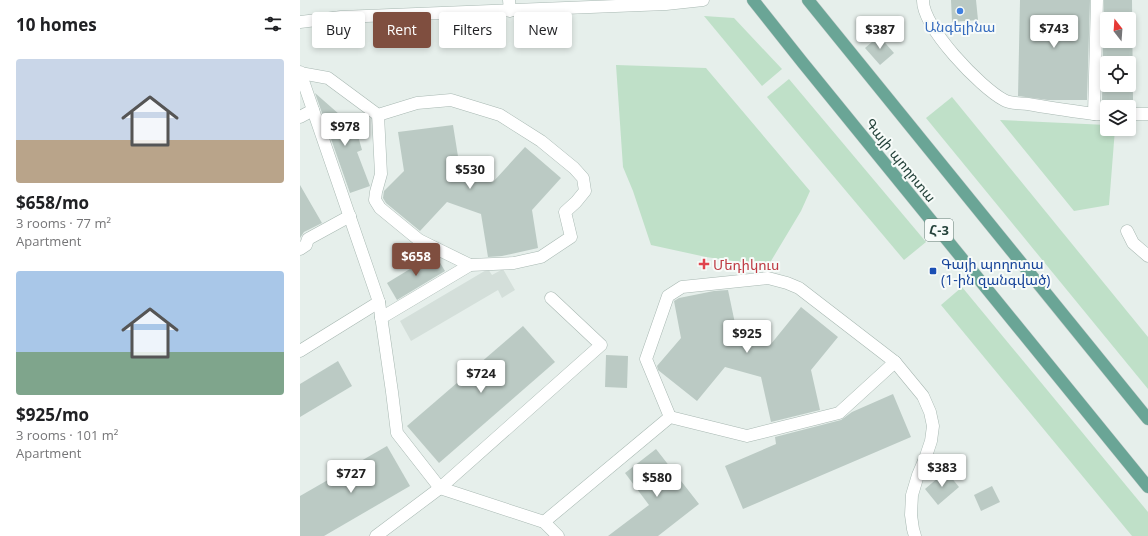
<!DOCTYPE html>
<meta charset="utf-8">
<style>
:root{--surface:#fff;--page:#f2f2f2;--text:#202124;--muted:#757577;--accent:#7f4e3f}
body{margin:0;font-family:"Open Sans","Noto Sans Armenian",sans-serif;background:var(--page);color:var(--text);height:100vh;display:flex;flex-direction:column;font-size:15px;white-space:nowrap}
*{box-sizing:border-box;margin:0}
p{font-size:13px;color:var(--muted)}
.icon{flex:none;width:22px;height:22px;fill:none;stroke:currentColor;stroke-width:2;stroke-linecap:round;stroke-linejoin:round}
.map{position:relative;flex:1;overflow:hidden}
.side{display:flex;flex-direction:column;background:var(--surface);width:300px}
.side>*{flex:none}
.hud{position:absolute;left:12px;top:12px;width:380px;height:36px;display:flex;gap:8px}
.needle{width:26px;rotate:343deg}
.controls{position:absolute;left:800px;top:12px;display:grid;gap:8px}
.controls a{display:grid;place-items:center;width:36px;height:36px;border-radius:4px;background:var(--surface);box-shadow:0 2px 6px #0003;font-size:20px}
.price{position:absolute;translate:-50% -34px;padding:0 9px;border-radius:4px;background:#fff;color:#222;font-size:13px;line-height:26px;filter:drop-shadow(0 1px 2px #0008)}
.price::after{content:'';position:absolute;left:50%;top:24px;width:12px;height:9px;margin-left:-6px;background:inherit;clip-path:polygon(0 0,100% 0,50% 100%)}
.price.current{background:var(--accent);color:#fff}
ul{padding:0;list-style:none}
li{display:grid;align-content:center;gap:8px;height:212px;padding:0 16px}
li span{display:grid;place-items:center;height:124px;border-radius:4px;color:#555}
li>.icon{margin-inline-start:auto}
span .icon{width:72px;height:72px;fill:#fffc;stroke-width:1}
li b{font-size:17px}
h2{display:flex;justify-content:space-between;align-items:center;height:48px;padding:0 16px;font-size:17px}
.chip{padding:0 14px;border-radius:4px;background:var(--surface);box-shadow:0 2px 6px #0003;font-size:14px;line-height:36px}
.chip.current{background:var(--accent);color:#fff}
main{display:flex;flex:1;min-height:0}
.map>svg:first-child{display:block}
.built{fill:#d4dfda}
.green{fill:#bfe0c8}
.building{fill:#bbcac4;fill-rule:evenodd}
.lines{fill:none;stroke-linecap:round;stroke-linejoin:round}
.service-casing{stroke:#a8b8b2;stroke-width:13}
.minor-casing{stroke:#a8b8b2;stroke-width:13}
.primary-casing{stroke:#c2cac8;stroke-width:13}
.service{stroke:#fff;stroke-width:12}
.minor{stroke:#fff;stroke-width:12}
.primary{stroke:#6aa596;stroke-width:12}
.shop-dot{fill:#3f7fe0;stroke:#f7fbf9;stroke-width:1.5}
.health-dot{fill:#e0444e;stroke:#f7fbf9;stroke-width:1.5}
.transit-dot{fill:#1a4fb4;stroke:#f7fbf9;stroke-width:1.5}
.labels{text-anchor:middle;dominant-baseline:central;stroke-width:4;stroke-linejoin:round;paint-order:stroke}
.shield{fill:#f7fbf9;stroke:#637a73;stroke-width:1}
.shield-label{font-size:13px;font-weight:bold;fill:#24423a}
.shop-label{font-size:14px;fill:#366cbe;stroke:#f7fbf9}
.street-label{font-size:14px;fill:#24423a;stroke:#f7fbf9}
.transit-label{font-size:14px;fill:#164399;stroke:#f7fbf9;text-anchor:start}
.health-label{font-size:14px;fill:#be3a42;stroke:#f7fbf9;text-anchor:start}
</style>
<main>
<section class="side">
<h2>10 homes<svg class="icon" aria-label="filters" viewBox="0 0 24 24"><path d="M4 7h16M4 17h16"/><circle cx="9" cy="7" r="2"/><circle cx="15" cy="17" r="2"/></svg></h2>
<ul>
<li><span style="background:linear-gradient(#c9d6e8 65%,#b9a48a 0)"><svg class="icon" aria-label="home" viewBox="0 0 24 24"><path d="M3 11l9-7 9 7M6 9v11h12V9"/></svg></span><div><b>$658/mo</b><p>3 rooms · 77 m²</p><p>Apartment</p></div></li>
<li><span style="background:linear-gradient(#a9c7e8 65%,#7fa58c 0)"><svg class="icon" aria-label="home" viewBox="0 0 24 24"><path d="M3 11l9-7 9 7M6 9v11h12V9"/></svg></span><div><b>$925/mo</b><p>3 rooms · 101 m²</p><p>Apartment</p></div></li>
</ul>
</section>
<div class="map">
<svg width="848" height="536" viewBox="0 0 848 536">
<rect width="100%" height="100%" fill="#e6efeb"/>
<path class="built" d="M188,269L192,275L203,269L215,290L202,298L198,290L111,341L100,321Z"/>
<g class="green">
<path d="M404,16L434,18L482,69L462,86Z"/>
<path d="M316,65L406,68L510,191L501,211L468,266L406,257L351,245L333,191L323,167Z"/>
<path d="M489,79L626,242L604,260L467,97Z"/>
<path d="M652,97L848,337V389L626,118Z"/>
<path d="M700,120L807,125V129H815L809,205L774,211Z"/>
<path d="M662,287L848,512V536H832L641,305Z"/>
</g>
<g class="building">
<path d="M651,0H676L678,20L652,22Z"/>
<path d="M720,0H790L787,100H748L718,96Z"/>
<path d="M804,0H832L833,100H802ZM807,19H829V41H807ZM807,63H829V85H807Z"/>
<path d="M579,36L594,53L580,65L565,48Z"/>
<path d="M15,93L56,129L62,150L57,152L70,186L50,193Z"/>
<path d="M153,125L160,169L193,182L225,147L261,178L232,210L238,248L202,256L188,257L181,214L147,202L120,231L86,203L83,198L84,191L104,171L98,132Z"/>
<path d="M0,185L22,223L4,232L0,238Z"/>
<path d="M133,255L136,256L145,271L97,300L87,283Z"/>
<path d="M428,290L437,333L471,344L501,307L538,337L511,370L520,410L471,422L461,377L425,367L397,401L358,370L357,366L381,338L374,301L379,298L414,291Z"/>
<path d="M223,326L255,362L139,463L107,426Z"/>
<path d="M306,355L328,356L327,388L305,387Z"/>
<path d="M38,361L52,386L0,417V384Z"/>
<path d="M593,394L611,437L443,509L425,466L476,444L475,437L541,420L552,412Z"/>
<path d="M87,446L110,486L24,536H0V496Z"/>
<path d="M356,449L399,504L358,536H308L349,505L325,473Z"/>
<path d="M646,471L659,487L638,505L625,489Z"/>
<path d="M692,486L700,502L681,511L674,495Z"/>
</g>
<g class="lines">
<defs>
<g id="service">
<path d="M209,0L210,11"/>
<path d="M623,0C622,27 681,88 704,100C710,104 721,103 728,104C750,108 772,111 794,114H807"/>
<path d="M0,72L79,302L92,392L97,433L140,488L244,522L258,536"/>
<path d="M0,73L28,78L78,115L117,103L151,100L200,115L241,141L274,168L283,178L285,191L276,202L265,212L271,237L241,257L214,263L170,265L81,318"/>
<path d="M794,114L797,0"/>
<path d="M829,114H848"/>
<path d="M78,115L81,174L76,192L75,200L80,208L119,240L170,265"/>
<path d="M0,117L13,110"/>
<path d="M827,231L833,243L848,256"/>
<path d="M0,249L6,245L8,239L50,216"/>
<path d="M0,351L79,302"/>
<path d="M370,417L346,359L368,296L382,287L468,278L487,283L499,288L595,362L623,396L630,412L633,426L631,441L626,456L618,475L612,495L611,515L613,529L615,536"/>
<path d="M244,522L370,417L447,436L539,413L595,362"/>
<path d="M76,536L140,488L301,345L251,298"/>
</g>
<path id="minor" d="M0,22L41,17L366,4L403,0"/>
<g id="primary">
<path d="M453,0L503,63L848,487"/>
<path d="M508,0L848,419"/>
</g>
</defs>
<use href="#service" class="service-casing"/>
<use href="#minor" class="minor-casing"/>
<use href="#primary" class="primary-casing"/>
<use href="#service" class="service"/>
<use href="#minor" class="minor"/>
<use href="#primary" class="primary"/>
</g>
<circle class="shop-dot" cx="660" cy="11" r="4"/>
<path class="health-dot" d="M402 258h4v4h4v4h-4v4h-4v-4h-4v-4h4z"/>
<rect class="transit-dot" x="629" y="267" width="8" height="8" rx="2"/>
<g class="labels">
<rect class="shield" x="625" y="219" width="28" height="22" rx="3"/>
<g class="shield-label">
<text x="639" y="230">Հ-3</text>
</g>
<g class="shop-label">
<text x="660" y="26">Անգելինա</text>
</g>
<g class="street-label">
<text transform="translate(601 160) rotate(51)">Գայի պողոտա</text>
</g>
<g class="transit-label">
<text x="641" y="263">Գայի պողոտա<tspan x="641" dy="16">(1-ին զանգված)</tspan></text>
</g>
<g class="health-label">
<text x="413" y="264">Մեդիկուս</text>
</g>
</g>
</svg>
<div class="controls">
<a><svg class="needle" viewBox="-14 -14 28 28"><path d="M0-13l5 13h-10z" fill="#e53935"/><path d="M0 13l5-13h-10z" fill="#757577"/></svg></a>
<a><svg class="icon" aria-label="locate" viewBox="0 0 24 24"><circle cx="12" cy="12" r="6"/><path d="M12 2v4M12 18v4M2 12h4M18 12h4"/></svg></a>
<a><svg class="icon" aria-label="layers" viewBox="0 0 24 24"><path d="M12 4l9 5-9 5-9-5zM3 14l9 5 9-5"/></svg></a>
</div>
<b class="price" style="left:754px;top:49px">$743</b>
<b class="price" style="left:580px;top:50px">$387</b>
<b class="price" style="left:45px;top:147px">$978</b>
<b class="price" style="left:170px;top:190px">$530</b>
<b class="price current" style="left:116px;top:277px">$658</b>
<b class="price" style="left:447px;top:354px">$925</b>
<b class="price" style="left:181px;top:394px">$724</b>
<b class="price" style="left:642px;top:488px">$383</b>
<b class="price" style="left:51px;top:494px">$727</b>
<b class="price" style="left:357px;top:498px">$580</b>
<div class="hud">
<a class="chip">Buy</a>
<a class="chip current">Rent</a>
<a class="chip">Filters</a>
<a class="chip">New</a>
</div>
</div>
</main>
